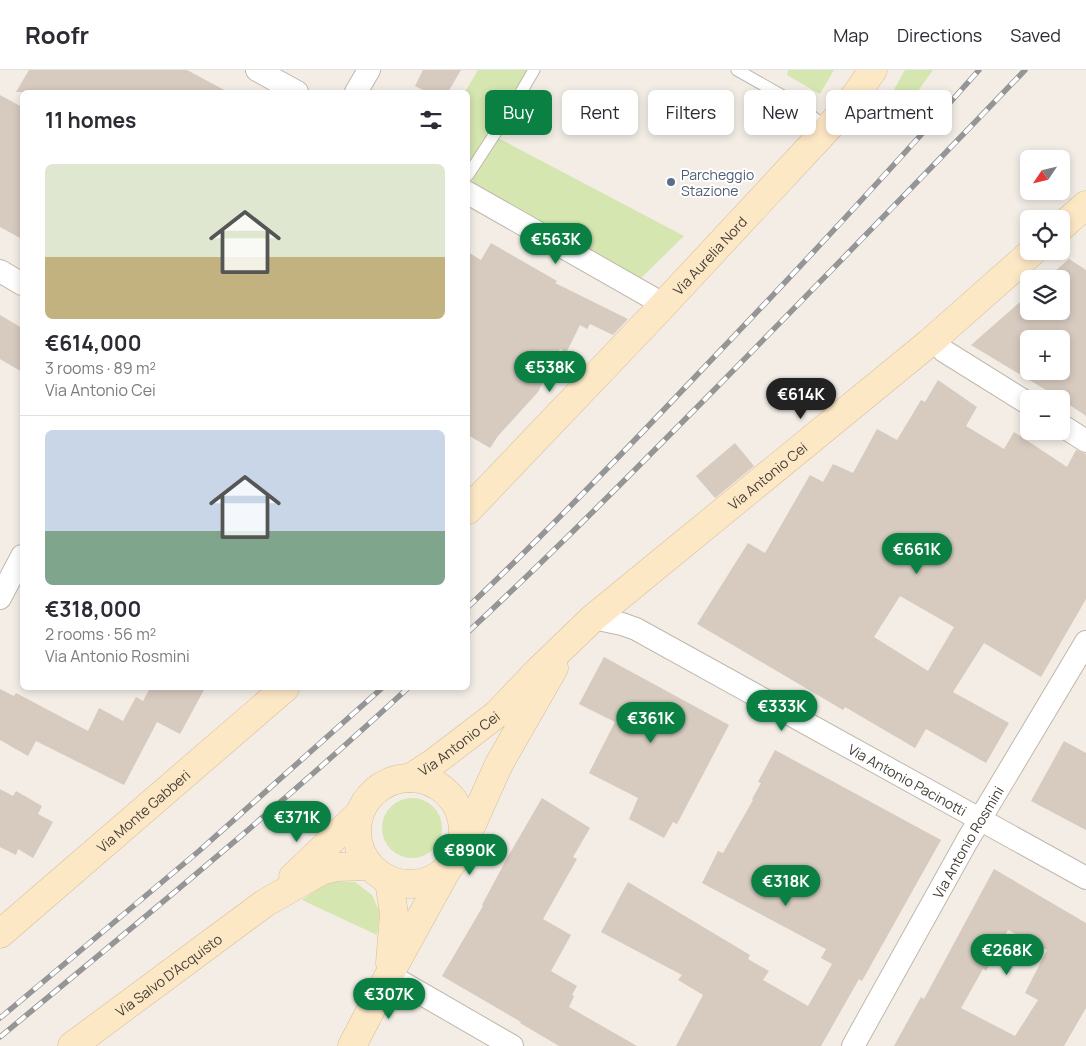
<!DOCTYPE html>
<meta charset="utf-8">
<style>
:root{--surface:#fff;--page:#f2f2f3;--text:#2b2b33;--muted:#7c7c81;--line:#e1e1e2;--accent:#0b8043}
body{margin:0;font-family:Manrope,sans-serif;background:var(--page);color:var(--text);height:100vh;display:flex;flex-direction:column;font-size:19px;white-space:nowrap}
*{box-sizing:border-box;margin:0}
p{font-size:16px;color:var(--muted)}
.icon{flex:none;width:28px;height:28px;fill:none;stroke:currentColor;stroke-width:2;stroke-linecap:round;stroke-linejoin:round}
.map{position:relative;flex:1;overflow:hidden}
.sheet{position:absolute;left:20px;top:20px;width:450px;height:600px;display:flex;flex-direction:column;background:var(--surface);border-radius:8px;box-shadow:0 2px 8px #0003}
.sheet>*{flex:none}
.guide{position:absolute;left:485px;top:20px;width:475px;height:45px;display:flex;gap:10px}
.needle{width:32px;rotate:235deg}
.controls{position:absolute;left:1020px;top:80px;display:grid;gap:10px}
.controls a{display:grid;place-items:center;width:50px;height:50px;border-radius:8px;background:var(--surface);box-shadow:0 2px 8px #0003;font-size:25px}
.price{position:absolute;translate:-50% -42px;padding:0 11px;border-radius:18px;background:var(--accent);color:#fff;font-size:16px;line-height:32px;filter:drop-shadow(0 1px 2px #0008)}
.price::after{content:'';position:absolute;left:50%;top:30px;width:15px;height:11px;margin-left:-8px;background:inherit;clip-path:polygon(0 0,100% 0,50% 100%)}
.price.active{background:#222;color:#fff}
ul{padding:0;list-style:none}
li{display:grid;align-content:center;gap:10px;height:265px;padding:0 25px}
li+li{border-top:1px solid var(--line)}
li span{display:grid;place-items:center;height:155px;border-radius:8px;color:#555}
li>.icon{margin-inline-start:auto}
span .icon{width:90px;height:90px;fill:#fffc;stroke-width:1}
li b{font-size:21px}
h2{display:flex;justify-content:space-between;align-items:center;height:60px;padding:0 25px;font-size:21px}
.pill{padding:0 18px;border-radius:8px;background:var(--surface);box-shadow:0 2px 8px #0003;font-size:18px;line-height:45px}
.pill.active{background:var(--accent);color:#fff}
header{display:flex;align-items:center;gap:30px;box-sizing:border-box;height:70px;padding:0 25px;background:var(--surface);border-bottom:1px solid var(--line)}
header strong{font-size:24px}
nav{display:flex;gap:28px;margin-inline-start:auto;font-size:18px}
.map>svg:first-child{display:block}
.green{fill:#d5e6b0}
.building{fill:#d7cabf;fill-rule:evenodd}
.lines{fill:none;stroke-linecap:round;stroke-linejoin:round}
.lane-casing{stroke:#c1b7ac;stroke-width:13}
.street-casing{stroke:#c1b7ac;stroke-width:24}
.secondary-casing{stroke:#d5bd99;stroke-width:29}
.lane{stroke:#fff;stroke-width:11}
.street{stroke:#fff;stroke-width:22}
.secondary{stroke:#fde8c6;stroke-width:28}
.rail-casing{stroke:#959595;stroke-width:5.5}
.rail{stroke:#fff;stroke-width:4;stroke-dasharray:11;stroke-linecap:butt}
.service-dot{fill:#5c6f8a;stroke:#fff;stroke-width:2}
.labels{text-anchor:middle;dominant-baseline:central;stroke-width:4;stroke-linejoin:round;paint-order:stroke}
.service-label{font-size:14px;fill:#4e5e75;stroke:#fff;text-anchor:start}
.street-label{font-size:14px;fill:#453d36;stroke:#fff}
</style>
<header>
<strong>Roofr</strong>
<nav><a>Map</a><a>Directions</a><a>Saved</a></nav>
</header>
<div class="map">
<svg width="1086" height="976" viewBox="0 0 1086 976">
<rect width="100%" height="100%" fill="#f3ede6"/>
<g class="green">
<path d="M478,0H527L477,91L468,95V22H465Z"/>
<path d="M788,0H834L820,24L787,5Z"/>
<path d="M905,0H933L897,50L882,41Z"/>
<path d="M498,68L684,166L637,212L469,116Z"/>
<circle cx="412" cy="758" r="30"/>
<path d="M329,811L355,812L372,825L380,843L377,865L302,830Z"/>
</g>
<g class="building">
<path d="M29,0H187L228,22H16Z"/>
<path d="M423,0H461L448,22H427L415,16Z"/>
<path d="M0,25L22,37V169L0,157Z"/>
<path d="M491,173L557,211L555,213L628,249L613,265L590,254L587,259L580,255L566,283L560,279L538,322L498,366L490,378L468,365V182L481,190Z"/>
<path d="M1069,189L1086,200V346L1061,329L971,275L1029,224V241H1061V209H1046ZM1029,269H1061V301H1029Z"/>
<path d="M0,245L22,258V302L0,289Z"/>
<path d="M938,310L977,337L966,356L1004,379L1014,362L1067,397L1076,380L1086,384V529L1041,607L984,573L953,622L1009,653L986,693L926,659L915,678L845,637L843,640L697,554L748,473L765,483L810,405L823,412L833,394L853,403L877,359L897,370L921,330L925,332ZM900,526L954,557L928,601L874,567Z"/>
<path d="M735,373L754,396L715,428L696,406Z"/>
<path d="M604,587L729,655L677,754L673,752L664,768L629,749L638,728L589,703L615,652L579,634Z"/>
<path d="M150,618H205L180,664L157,652L124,715L36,671L28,686L0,670V619L14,626L16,623L88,661L99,638L123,651L136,627L143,631Z"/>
<path d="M1064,671L1086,683V760L1031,731Z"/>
<path d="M775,680L941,770L862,911L859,909L821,976H676L703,925L678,910L682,905L601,862L628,812L750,885L748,889L769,901L763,910L808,936L832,894L821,888L826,879L702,813L718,781L723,783L753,730L752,729L761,713L758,712Z"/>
<path d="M0,719L13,726L16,721L42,736L38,744L53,752L33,788L18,779L16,785L0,777Z"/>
<path d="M542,728L590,758L573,787L577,789L543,849L571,865L551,901L577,916L572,925L574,926L569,937L637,976H559L520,953L521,952L442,906L483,836L482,835L506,790Z"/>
<path d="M994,799L1086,853V938L1064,976H894L921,927L924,929ZM1008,860L1047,880L1025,923L1038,930L1015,966L961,938L983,899L986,901Z"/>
</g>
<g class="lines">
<defs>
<g id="lane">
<path d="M737,0L799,35L827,59"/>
<path d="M468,105L513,36L534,0"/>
</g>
<g id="street">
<path d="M257,0L297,22"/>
<path d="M356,22L369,0"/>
<path d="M468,123L663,234"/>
<path d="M0,201L22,214"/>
<path d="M944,281L1029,334"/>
<path d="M1061,355L1086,371"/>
<path d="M0,528L22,486"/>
<path id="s1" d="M593,548L622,554L636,559L1086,808"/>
<path d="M389,905L512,976"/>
<path id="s2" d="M853,976L967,771L1086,572"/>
</g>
<g id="secondary">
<path d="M1061,157L1086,135"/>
<path id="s3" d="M468,440L652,247L827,59L847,37L873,0"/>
<circle cx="410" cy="761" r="53"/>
<path id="s4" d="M410,708L433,693L497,644L538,601L593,548L929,273L1033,181"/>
<path d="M464,772L499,694L554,598"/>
<path d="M293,807L359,744"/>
<path d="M389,811L394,844L390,893"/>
<path id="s5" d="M0,864L285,618"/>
<path id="s6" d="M72,976L265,833L321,801L336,797L369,796"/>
<path d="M352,976L389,905L448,798"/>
</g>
</defs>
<use href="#lane" class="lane-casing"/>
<use href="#street" class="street-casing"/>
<use href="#secondary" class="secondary-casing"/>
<use href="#lane" class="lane"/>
<use href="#street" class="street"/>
<use href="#secondary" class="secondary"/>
<defs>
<g id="rail">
<path d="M468,537C546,463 622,384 696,306C792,206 887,104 979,0"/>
<path d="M468,562C554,482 637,398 720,314C822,210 924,106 1025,0"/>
<path d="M0,948L199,781L382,618"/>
<path d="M0,967C138,853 277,739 408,618"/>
</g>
</defs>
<use href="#rail" class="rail-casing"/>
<use href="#rail" class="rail"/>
</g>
<circle class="service-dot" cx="671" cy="112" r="5"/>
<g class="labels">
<g class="service-label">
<text x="681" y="104">Parcheggio<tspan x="681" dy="16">Stazione</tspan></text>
</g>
<g class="street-label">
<text stroke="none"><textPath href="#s3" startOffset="351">Via Aurelia Nord</textPath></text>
<text stroke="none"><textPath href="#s4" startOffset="469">Via Antonio Cei</textPath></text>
<text stroke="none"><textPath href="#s4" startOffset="60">Via Antonio Cei</textPath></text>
<text stroke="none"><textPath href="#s1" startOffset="355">Via Antonio Pacinotti</textPath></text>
<text stroke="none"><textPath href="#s5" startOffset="189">Via Monte Gabberi</textPath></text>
<text stroke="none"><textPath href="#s2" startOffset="234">Via Antonio Rosmini</textPath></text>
<text stroke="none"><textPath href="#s6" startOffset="120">Via Salvo D'Acquisto</textPath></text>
</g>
</g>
</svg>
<div class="controls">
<a><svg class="needle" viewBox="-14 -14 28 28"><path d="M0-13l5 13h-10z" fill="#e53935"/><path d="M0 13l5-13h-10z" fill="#7c7c81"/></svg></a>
<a><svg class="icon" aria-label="locate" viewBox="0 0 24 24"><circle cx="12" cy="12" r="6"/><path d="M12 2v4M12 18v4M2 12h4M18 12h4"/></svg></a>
<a><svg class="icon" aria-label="layers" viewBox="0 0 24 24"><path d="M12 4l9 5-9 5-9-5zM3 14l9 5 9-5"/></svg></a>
<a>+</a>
<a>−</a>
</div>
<b class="price" style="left:556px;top:195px">€563K</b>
<b class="price" style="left:550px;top:323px">€538K</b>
<b class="price active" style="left:801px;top:350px">€614K</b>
<b class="price" style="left:917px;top:505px">€661K</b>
<b class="price" style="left:782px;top:662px">€333K</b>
<b class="price" style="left:651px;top:674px">€361K</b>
<b class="price" style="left:297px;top:773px">€371K</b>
<b class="price" style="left:470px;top:806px">€890K</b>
<b class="price" style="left:786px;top:837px">€318K</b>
<b class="price" style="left:1007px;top:906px">€268K</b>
<b class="price" style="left:389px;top:950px">€307K</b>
<div class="guide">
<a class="pill active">Buy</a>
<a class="pill">Rent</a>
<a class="pill">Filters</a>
<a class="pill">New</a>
<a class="pill">Apartment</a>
</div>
<section class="sheet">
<h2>11 homes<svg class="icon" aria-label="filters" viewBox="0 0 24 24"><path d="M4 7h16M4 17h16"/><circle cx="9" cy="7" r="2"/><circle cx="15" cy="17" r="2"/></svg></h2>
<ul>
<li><span style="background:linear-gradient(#dfe7d0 60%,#c2b280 0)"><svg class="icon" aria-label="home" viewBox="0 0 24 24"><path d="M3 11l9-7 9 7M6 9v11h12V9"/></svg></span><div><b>€614,000</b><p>3 rooms · 89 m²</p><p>Via Antonio Cei</p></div></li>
<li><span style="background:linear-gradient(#c9d6e8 65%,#7fa58c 0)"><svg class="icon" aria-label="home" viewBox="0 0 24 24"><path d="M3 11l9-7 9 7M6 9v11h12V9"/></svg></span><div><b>€318,000</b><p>2 rooms · 56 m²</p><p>Via Antonio Rosmini</p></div></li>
</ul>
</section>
</div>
